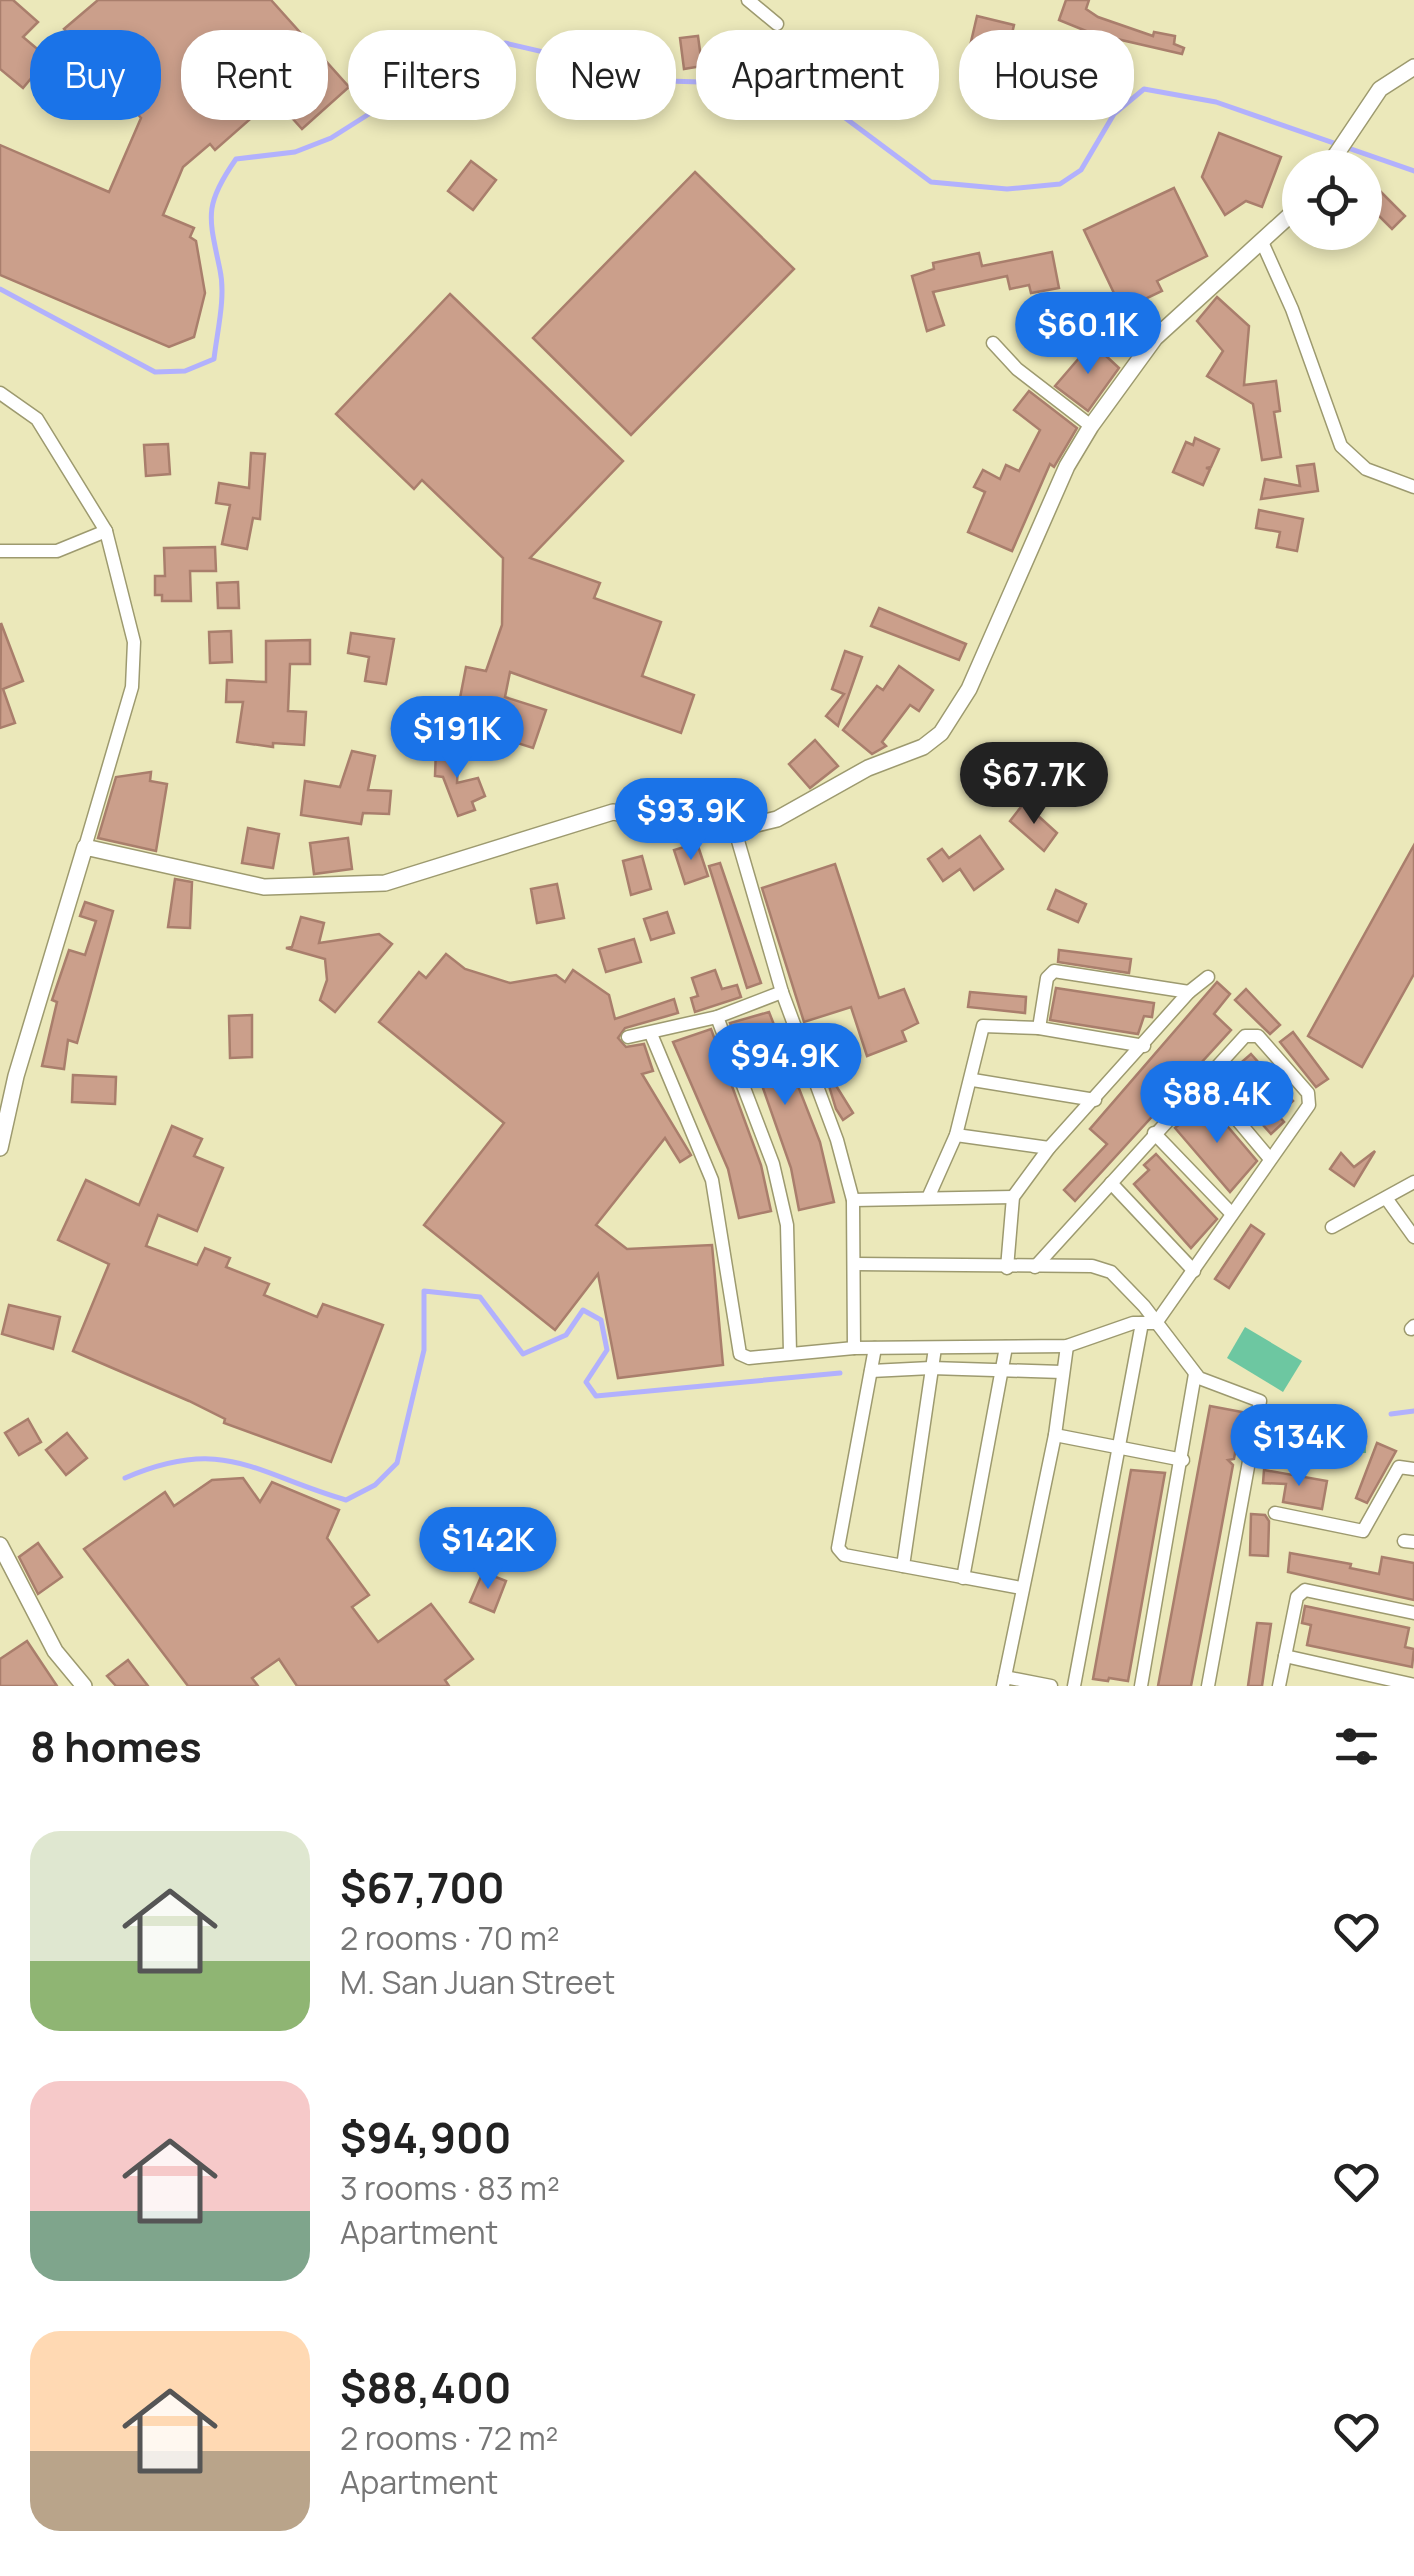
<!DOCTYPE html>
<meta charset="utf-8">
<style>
:root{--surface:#fff;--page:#f2f2f2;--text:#222;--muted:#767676;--accent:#1a73e8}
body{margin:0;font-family:Manrope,sans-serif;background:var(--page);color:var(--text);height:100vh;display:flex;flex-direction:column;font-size:38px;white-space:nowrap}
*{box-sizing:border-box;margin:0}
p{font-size:32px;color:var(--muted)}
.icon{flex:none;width:55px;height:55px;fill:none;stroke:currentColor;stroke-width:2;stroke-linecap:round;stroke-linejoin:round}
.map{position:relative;height:1686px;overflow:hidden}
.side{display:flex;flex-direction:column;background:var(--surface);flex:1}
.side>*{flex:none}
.banner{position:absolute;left:30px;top:30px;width:1355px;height:90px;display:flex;gap:20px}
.fabs{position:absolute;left:1282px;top:150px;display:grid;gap:20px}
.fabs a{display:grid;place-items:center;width:100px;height:100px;border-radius:50%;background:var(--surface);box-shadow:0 5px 15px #0003;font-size:50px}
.price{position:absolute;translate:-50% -85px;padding:0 22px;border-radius:35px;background:var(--accent);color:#fff;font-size:32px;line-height:65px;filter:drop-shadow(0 2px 5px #0008)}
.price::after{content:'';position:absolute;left:50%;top:60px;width:30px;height:22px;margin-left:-15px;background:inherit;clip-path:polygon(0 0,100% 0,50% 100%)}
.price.selected{background:#222;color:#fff}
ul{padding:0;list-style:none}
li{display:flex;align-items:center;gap:30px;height:250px;padding:0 30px}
li span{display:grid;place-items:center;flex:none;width:280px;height:200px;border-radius:30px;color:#555}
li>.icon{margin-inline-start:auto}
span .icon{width:120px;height:120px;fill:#fffc;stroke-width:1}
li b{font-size:42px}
h2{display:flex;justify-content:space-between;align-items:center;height:120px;padding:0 30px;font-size:42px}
.tag{padding:0 35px;border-radius:40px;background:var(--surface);box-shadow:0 5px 15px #0003;font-size:35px;line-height:90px}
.tag.selected{background:var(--accent);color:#fff}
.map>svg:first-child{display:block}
.green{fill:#6dc7a1}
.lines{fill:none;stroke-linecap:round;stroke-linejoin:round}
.stream{stroke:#b2b1fd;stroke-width:5}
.building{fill:#cb9f8b;stroke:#a97e6c;stroke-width:2.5}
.minor-casing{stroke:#9d9a6f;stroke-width:15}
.tertiary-casing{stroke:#9d9a6f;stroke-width:18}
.minor{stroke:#fff;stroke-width:12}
.tertiary{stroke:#fff;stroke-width:15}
</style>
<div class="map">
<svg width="1414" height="1686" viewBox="0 0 1414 1686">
<rect width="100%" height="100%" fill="#ebe8ba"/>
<g class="green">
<path d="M1245,1327L1302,1361L1283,1392L1227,1358Z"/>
<path d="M1365,1425L1366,1453L1314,1455L1313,1428Z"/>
</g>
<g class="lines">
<g class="stream">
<path d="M0,289L155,372L185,371L214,359C217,332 226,297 220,270C209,217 203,206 236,159L295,152L331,138L448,64L505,43L668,81L801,85L931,182L1007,189L1060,184L1081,170L1114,114L1144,89L1216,102L1414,171"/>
<path d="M1391,1414L1414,1411"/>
<path d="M125,1478C225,1435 255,1474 346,1500L375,1485L397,1463L424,1350V1291L480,1297L523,1354L566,1335L583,1310L601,1320L607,1350L586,1382L596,1396L840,1373"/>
</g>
</g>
<g class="building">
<path d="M0,0H13L38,22L23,37L48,58L23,88L0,69Z"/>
<path d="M98,0H271L349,87L302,129L274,98L215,150L210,144L183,167L163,215L194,228L190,237L196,241L205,293L194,337L169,347L0,275V145L109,192L141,118L64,29Z"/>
<path d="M1066,0H1089L1086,9L1098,17L1153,36L1154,32L1175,36L1174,44L1184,48L1182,54L1091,33L1059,20Z"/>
<path d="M977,16L1014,25L1007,55L970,46Z"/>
<path d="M698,36L702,66L684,69L680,38Z"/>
<path d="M1219,133L1281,157L1262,207L1246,201L1225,215L1202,177Z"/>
<path d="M471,161L496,180L473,210L448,191Z"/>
<path d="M695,172L794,269L631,435L533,338Z"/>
<path d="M1376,187L1405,216L1392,229L1365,202Z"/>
<path d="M1174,188L1207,256L1157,281L1162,291L1122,310L1084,230Z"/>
<path d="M1052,252L1059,288L1031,293L1029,285L1010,289L1007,276L933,292L944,325L927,331L912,276L934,269L933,263L979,253L982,266Z"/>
<path d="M450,294L623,461L530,558L600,583L594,598L661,622L642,676L694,695L681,733L510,672L505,697L546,710L533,748L514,742L520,724L487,713L486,730L469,728L471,700L460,698L466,667L486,671L502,625L503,558L422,480L414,489L336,414Z"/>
<path d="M1217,297L1249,326L1244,385L1276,381L1280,411L1274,412L1281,457L1262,460L1253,404L1207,376L1223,351L1197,321Z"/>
<path d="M1092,343L1119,368L1088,411L1055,386Z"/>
<path d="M1029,391L1077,428L1054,467L1050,464L1012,551L968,532L985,492L974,487L983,470L1000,479L1006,465L1019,471L1040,430L1014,410Z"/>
<path d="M1195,438L1219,449L1211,467L1206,468L1210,469L1203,485L1173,472L1186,442L1193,445Z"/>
<path d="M168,444L170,474L146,476L144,445Z"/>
<path d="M251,453L265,454L260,519L253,518L247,549L222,544L230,505L216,503L219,483L249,488Z"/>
<path d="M1314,464L1318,491L1261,499L1265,479L1300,486L1297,466Z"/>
<path d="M1259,510L1303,519L1297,551L1277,547L1280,532L1256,528Z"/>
<path d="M215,547L216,571H190L191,601H162V595H155V576H165L164,548Z"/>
<path d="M238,582L239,608H218L217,583Z"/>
<path d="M879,608L966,644L959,660L871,626Z"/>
<path d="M1,623L23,681L3,689L15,723L0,728Z"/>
<path d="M231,631L232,662L210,663L209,632Z"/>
<path d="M351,633L394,639L386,684L365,681L369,657L348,653Z"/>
<path d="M310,640V664H290L288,711L306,712L304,745L273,743V747L237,742L243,702H226L227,680L266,682V641Z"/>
<path d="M845,651L862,657L838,726L826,716L844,694L832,689Z"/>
<path d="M899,666L933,690L919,711L910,705L882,742L886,746L872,754L843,730L877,686L883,690Z"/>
<path d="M815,740L838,766L810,788L789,764Z"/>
<path d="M436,748L459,749L457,783L478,778L485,796L472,802L475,810L458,816L443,777L435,776Z"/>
<path d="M352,751L375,756L368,790L391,791L389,814L363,813L361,824L301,815L305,781L340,787Z"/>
<path d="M151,772L150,781L167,784L156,851L98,838L116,777Z"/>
<path d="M1024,803L1057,833L1044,851L1010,821Z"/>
<path d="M248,828L279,834L273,868L242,863Z"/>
<path d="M980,836L1003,869L974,890L960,869L943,881L928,859L942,849L949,858Z"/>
<path d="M348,838L352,869L314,874L310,843Z"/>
<path d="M697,843L708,876L685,884L674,850Z"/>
<path d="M1414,845V974L1362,1067L1308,1036Z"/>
<path d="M642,856L651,889L631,895L623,861Z"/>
<path d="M720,863L761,983L747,988L709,866Z"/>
<path d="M835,864L879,998L904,989L918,1023L902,1031L906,1041L867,1056L851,1007L804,1022L762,888Z"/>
<path d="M175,879L192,882L190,928L168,927Z"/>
<path d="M557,884L564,918L537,923L531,889Z"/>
<path d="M1056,890L1086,904L1078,922L1048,909Z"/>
<path d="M85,902L113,911L77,1043L68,1040L64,1069L42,1066L57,1002L52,1000L69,950L85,955L96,921L80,916Z"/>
<path d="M667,912L674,933L651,940L644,919Z"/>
<path d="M301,917L324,923L319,943L379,934L392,944L335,1012L320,1000L327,980L325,959L286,948L292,947Z"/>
<path d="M634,939L641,962L606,972L599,949Z"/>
<path d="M1059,950L1131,959L1129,973L1058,962Z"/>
<path d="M446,954L465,969L510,983L556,975L565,982L573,970L609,995L615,1019L674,999L678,1013L625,1028L618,1038L626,1047L644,1044L653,1071L642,1074L691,1155L680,1162L665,1138L596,1225L627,1249L712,1245L723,1365L618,1378L598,1274L555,1330L424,1225L504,1123L379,1022L419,972L426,978Z"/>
<path d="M715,970L722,989L737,985L741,997L695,1012L691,998L698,996L692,978Z"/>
<path d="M1217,982L1230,994L1214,1014L1231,1030L1075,1201L1064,1190L1107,1144L1090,1129Z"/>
<path d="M1056,988L1154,1003L1152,1017L1144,1016L1138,1034L1050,1020Z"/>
<path d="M1246,989L1280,1025L1270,1034L1235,1000Z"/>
<path d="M970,992L1026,997L1025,1013L968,1007Z"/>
<path d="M769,1012L820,1142L834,1202L799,1210L791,1168L763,1088L758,1081L753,1083L730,1023Z"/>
<path d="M252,1015V1057L230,1058L229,1016Z"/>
<path d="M711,1029L761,1165L771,1211L739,1218L728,1169L673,1042Z"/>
<path d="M1293,1032L1328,1079L1316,1087L1280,1042Z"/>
<path d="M1251,1054L1293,1101L1278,1115L1284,1122L1271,1134L1222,1079Z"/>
<path d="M822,1063L853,1113L843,1120L836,1109Z"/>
<path d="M73,1075L116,1077L115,1104L72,1102Z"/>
<path d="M1206,1101L1257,1161L1230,1192L1175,1128Z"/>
<path d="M172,1126L202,1139L194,1156L223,1168L197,1231L158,1215L146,1246L197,1265L205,1248L230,1258L226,1267L269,1284L264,1295L317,1317L323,1304L383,1325L331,1462L224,1423L225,1419L189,1401L73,1351L109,1264L58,1240L86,1180L139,1205Z"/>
<path d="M1375,1151L1354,1186L1330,1169L1341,1153L1354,1167Z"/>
<path d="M1156,1154L1217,1219L1191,1248L1134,1184L1149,1170L1144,1165Z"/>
<path d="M1251,1225L1264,1234L1229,1288L1215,1279Z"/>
<path d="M9,1305L60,1317L53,1349L2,1334Z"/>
<path d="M1210,1406L1242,1412L1234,1459L1228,1460L1233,1465L1218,1546L1191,1686H1158Z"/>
<path d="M1268,1415L1284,1416L1283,1444L1304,1443L1305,1455L1262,1457Z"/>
<path d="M28,1419L41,1442L19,1455L5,1433Z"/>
<path d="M67,1433L87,1458L66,1475L46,1450Z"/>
<path d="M1377,1443L1396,1451L1367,1503L1356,1498Z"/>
<path d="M1131,1470L1165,1473L1128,1681L1109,1678L1108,1681L1093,1679Z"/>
<path d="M1264,1470L1327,1481L1322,1509L1283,1502L1286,1484L1263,1483Z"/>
<path d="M243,1478L260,1502L272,1482L339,1510L327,1538L369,1595L352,1607L378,1642L431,1604L473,1659L445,1680L449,1686H297L279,1659L252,1678L258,1686H188L84,1549L165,1492L174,1506L212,1480Z"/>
<path d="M1251,1514L1265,1515L1269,1521L1268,1556L1250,1555Z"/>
<path d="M38,1543L62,1577L38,1594L19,1557Z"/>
<path d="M1290,1553L1351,1564L1350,1568L1379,1574L1382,1557L1414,1563V1600L1288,1572Z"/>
<path d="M483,1572L506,1581L494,1612L470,1602Z"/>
<path d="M1305,1606L1409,1628L1405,1647L1414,1649L1412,1667L1307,1645L1311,1625L1302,1623Z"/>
<path d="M1257,1623L1271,1624L1262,1686H1248Z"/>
<path d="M27,1641L57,1686H0V1659Z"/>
<path d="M128,1660L148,1686H116L107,1676Z"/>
</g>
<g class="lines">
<defs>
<g id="minor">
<path d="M748,0L777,24"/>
<path d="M1262,242L1292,309L1341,446L1366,469L1414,487"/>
<path d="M993,343L1017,369L1091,426"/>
<path d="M0,393L37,419L106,531L134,642L132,687L85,847"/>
<path d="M0,551H57L106,531"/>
<path d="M734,827L782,992L837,1140L853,1200L854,1348L1067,1346L1133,1323H1156L1309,1105L1308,1093L1258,1036H1245L1035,1267"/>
<path d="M1189,992L1208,977"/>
<path d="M717,1017L773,1164L787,1225L790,1352"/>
<path d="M651,1034L712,1180L740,1354L749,1358L854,1348"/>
<path d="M628,1037L717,1017L782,992"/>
<path d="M1202,1078L1270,1159"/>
<path d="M973,1080L1095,1100"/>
<path d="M1154,1133L1232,1214"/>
<path d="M956,1135L1049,1148"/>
<path d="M1111,1183L1194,1271"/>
<path d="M928,1198L956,1135L983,1026L1039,1028L1144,1046"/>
<path d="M1386,1198L1414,1237"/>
<path d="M853,1200L1013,1197"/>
<path d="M1332,1227L1414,1182"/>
<path d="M855,1264L1092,1266L1111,1272L1144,1306L1199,1378L1260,1401L1208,1686"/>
<path d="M1007,1268L1013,1197L1049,1148L1189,992L1054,971L1047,978L1039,1028"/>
<path d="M1411,1329L1414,1326"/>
<path d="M875,1348L838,1548L844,1555L903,1566"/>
<path d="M935,1348L903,1566L1021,1588"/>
<path d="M871,1371L931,1368L1062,1372"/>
<path d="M1055,1435L1183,1460"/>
<path d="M1275,1513L1363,1531L1399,1467L1414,1469"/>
<path d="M1404,1541L1414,1542"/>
<path d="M963,1578L1006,1347"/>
<path d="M1285,1656L1414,1685"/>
<path d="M1005,1677L1051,1686"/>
<path d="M1003,1686L1055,1435L1067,1346"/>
<path d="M1074,1686L1142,1323"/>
<path d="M1141,1686L1195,1374"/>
<path d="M1279,1686L1297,1597L1305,1590L1414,1613"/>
</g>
<g id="tertiary">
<path d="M1327,168L1380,89L1414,67"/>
<path d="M0,1148L16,1076L85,847L264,887L385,883L613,812L686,825L748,826L777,819L868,768L923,747L941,733L969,689L1067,466L1091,426L1155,338L1300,206"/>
<path d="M0,1545L55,1651L84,1686"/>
</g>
</defs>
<use href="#minor" class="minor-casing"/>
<use href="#tertiary" class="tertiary-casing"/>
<use href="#minor" class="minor"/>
<use href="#tertiary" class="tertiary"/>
</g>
</svg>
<div class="fabs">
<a><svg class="icon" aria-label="locate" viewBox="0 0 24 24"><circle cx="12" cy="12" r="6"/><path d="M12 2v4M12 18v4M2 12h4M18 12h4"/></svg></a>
</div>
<b class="price" style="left:1088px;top:377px">$60.1K</b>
<b class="price" style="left:457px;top:781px">$191K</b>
<b class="price selected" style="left:1034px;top:827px">$67.7K</b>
<b class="price" style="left:691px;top:863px">$93.9K</b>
<b class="price" style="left:785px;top:1108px">$94.9K</b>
<b class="price" style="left:1217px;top:1146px">$88.4K</b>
<b class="price" style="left:1299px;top:1489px">$134K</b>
<b class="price" style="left:488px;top:1592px">$142K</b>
<div class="banner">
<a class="tag selected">Buy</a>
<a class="tag">Rent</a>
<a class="tag">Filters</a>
<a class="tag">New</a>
<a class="tag">Apartment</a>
<a class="tag">House</a>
</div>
</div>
<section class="side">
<h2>8 homes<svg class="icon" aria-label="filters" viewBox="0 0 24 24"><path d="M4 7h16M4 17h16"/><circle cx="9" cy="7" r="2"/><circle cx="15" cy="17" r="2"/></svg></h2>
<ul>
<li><span style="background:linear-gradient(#dfe7d0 65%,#8fb573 0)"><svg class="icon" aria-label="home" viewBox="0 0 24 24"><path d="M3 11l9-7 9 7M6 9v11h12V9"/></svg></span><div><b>$67,700</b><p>2 rooms · 70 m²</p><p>M. San Juan Street</p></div><svg class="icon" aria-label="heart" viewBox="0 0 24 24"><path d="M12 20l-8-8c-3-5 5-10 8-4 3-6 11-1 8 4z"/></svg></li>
<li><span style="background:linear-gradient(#f6c9c9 65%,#7fa58c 0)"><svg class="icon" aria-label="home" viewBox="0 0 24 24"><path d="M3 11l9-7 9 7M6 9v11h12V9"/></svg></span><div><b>$94,900</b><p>3 rooms · 83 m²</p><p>Apartment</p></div><svg class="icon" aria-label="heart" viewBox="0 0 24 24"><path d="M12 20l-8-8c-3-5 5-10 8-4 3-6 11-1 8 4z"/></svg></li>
<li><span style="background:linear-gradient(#ffd9b3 60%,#b9a48a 0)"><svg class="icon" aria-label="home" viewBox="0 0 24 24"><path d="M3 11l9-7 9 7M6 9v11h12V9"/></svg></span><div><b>$88,400</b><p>2 rooms · 72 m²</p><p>Apartment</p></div><svg class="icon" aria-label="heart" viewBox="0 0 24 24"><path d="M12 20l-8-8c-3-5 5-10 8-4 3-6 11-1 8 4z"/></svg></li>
</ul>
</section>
